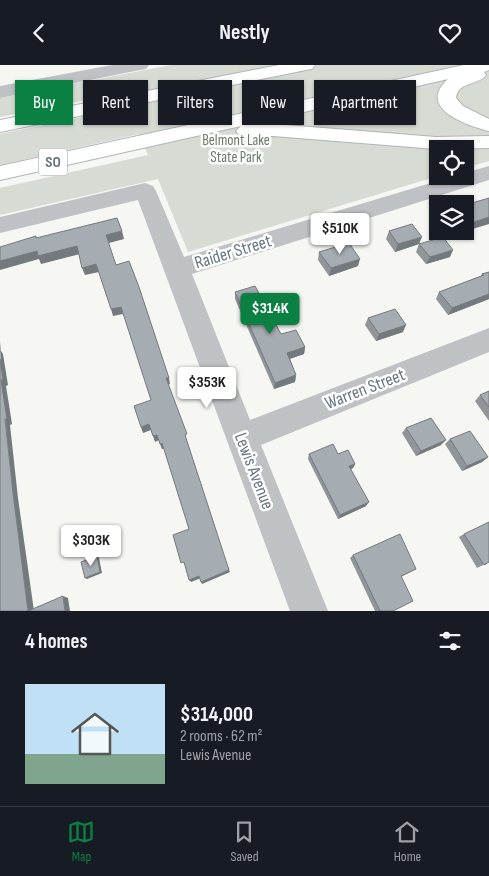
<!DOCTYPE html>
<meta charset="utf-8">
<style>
:root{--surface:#171b24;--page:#242831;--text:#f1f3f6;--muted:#9ea1a6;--line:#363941;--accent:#0b8043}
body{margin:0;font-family:"Sofia Sans Condensed",sans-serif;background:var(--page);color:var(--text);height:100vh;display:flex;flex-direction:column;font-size:19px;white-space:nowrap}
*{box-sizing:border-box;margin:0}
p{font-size:16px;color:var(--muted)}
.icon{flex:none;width:28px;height:28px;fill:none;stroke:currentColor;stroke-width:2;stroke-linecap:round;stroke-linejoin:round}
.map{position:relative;height:546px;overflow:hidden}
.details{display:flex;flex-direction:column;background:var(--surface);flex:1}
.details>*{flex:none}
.banner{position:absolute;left:15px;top:15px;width:460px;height:45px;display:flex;gap:10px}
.fabs{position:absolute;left:429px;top:75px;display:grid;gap:10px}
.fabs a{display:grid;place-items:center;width:45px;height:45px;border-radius:0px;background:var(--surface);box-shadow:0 1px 4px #0004;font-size:25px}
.price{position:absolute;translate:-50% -42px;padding:0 11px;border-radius:5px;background:#fff;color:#222;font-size:16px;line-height:32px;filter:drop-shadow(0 1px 2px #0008)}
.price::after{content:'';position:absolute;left:50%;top:30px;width:15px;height:11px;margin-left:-8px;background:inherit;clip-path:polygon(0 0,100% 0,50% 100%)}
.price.selected{background:var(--accent);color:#fff}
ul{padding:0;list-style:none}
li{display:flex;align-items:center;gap:15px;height:125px;padding:0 25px}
li span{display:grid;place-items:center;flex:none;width:140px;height:100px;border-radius:0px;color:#555}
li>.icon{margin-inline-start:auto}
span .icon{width:60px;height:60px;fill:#fffc;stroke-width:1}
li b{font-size:21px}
h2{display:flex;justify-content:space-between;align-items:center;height:60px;padding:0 25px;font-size:21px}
.tag{padding:0 18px;border-radius:0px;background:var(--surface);box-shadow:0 1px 4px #0004;font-size:18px;line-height:45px}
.tag.selected{background:var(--accent);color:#fff}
header{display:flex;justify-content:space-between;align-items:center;height:65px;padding:0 25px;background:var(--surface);font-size:22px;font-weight:700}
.tab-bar{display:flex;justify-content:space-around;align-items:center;height:70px;border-top:1px solid var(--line);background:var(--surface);font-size:14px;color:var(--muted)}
.tab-bar a{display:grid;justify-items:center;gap:2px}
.tab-bar .selected{color:var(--accent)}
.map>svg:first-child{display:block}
.green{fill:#d6dbd3}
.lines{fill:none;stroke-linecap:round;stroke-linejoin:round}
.highway-casing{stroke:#b1b5b8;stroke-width:2}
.minor{fill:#bec2c5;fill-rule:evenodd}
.highway{fill:#fff;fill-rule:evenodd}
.wall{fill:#8f9599}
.shaded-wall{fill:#74797d}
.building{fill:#a6adb2;stroke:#74797d}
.labels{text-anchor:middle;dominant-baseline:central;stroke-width:5;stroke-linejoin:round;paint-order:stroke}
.far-park-label{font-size:15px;fill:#6a7a66;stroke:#fff}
.shield{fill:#fff;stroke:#959fa8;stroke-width:1}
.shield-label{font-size:16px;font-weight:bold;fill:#687682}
.street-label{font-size:18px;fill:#687682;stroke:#fff}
</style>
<header><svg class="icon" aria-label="back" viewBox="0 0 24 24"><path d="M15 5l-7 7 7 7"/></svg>Nestly<svg class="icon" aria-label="heart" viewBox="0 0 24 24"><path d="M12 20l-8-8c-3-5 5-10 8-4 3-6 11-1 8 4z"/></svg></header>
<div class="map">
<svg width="489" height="546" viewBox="0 0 489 546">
<rect width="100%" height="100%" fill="#f6f6f3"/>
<path class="green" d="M171,0H489V96L465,103V84H438V111L188,187L158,114L0,150V123L148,90L139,69L0,100V69L129,42L122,28L0,52V33Z"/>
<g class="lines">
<defs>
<g id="highway">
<path d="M279,0H315L312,4L306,5L0,67V55Z"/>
<path d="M464,0H489V5L484,7L486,10C478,21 458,16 456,33L463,41L489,54V66C466,60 416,43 448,14L247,60L273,59L436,72L489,71V83L436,84L273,71L246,72L239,70L236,66L241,61L0,115V101Z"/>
</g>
</defs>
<use href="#highway" class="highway-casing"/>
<g class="minor">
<path d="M112,0H149L146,4L140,5L0,33V21Z"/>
<path d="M489,101V115L192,209L250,355L489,263V287L261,380L328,546H290L138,135L0,168V152L145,118L153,121L156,126L184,192L454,111H465V108Z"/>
</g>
<use href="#highway" class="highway"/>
</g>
<g class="wall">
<path d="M389,166L419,179L395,187L386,174Z"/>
<path d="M419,179L450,192L426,199L416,187Z"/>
<path d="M319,187L358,201L329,211L318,195Z"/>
<path d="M489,207V234L448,250L436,234L439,227L481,211L482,209Z"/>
<path d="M235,227L281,269L305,282L304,289L290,294L296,310L295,317L274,324L235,234Z"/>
<path d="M368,253L403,267L376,276L365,260Z"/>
<path d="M489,326V356L475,336L480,330Z"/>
<path d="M406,363L441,380L416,391L402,368Z"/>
<path d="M450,374L488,392L482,397L462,406L445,379Z"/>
<path d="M309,389H338L355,399L353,403L351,404L366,441L338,454L308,394Z"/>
<path d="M464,469L489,497L477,503L459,472Z"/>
<path d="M353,490L416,504L401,512L393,546H375L350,493Z"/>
</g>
<g class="shaded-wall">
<path d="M489,152V159L456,169L458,166H465V160Z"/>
<path d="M122,166L124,174L109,178L106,170Z"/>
<path d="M422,172L419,179L395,187L398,179Z"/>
<path d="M77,181L80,189L41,199L39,194L0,205V196L37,186Z"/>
<path d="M453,185L450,192L426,199L430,192Z"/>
<path d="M360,194L358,201L329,211L331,203Z"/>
<path d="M96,199L99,207L85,210L82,203Z"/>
<path d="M489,229V234L448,250L452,243Z"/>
<path d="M121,242L123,249L113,251L111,244Z"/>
<path d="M406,260L403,267L376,276L379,269Z"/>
<path d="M0,276L1,286L3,289L8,320L6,321L12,359L10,360L18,433L34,546H28L13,428L1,315Z"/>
<path d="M305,282L304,289L286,295L287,288Z"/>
<path d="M296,310L295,317L274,324L275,318Z"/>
<path d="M166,313H169L170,319L168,320Z"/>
<path d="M149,359L151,365L143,368L141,362Z"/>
<path d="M157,370L159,375L155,377L153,371Z"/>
<path d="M446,375L441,380L416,391L421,386Z"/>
<path d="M162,378L164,384H162L160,379Z"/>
<path d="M488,392L482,397L462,406L467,401Z"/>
<path d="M355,399L353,403L347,406L349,401Z"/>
<path d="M369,437L366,441L338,454L340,450Z"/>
<path d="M97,491L99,493L102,508L87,514L85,513Z"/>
<path d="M229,505L230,507L202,519L201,517Z"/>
<path d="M199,511L201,513L191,517L189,515Z"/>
<path d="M63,531L68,533L70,546H65Z"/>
</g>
<g class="building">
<path d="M489,133V152L465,160V140Z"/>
<path d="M117,153L122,166L106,170L116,200L129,196L139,222L169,313H166L187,369L185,370L229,505L201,517L199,511L189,515L184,497L181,498L173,470L189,464L162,378L160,379L157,370L153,371L149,359L141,362L134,341L151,335L121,242L111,244L96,199L82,203L77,181L38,191L37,186L0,196V182L36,171V173Z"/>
<path d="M412,159L422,172L398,179L389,166Z"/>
<path d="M443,172L453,185L430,192L419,179Z"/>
<path d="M349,178L360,194L331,203L319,187Z"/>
<path d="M489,207V229L452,243L439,227L484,210L482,209Z"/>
<path d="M255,221L281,269L296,265L305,282L287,288L296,310L275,318L235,227Z"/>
<path d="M395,244L406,260L379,269L368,253Z"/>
<path d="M0,294L3,314L1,315L7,354H5L13,428L28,546L63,531L65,546H0Z"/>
<path d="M489,326V342L480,330Z"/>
<path d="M431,353L446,375L421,386L406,363Z"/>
<path d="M470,366L488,392L467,401L450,374Z"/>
<path d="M333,379L338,389L348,385L355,399L349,401L369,437L340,450L309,389Z"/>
<path d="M489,457V497L484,500L464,469Z"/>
<path d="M400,469L416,504L401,511L413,536L393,546H380L353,490Z"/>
<path d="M97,491L100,507L85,513L81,497Z"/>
</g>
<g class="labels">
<g class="far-park-label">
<text x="236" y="75">Belmont Lake<tspan x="236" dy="17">State Park</tspan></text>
</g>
<rect class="shield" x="39" y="83.5" width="28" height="27" rx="4"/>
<g class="shield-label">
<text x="53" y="97">SO</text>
</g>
<g class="street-label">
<text transform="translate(233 187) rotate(-17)">Raider Street</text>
<text transform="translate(365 324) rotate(-21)">Warren Street</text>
<text transform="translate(254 406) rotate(69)">Lewis Avenue</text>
</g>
</g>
</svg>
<div class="fabs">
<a><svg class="icon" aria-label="locate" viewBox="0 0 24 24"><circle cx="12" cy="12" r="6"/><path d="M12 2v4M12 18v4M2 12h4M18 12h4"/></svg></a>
<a><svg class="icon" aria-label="layers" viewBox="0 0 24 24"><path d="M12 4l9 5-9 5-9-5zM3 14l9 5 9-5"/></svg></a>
</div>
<b class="price" style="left:340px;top:190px">$510K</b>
<b class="price selected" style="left:270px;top:270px">$314K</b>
<b class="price" style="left:207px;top:344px">$353K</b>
<b class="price" style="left:91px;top:502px">$303K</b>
<div class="banner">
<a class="tag selected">Buy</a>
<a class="tag">Rent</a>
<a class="tag">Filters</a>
<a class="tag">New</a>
<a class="tag">Apartment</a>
</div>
</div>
<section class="details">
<h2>4 homes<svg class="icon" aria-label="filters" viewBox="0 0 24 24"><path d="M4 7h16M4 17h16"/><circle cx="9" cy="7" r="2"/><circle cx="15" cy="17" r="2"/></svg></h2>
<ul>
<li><span style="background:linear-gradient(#bfe0f5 70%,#7fa58c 0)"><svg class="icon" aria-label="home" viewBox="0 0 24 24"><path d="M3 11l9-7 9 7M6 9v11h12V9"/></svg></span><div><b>$314,000</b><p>2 rooms · 62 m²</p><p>Lewis Avenue</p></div></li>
</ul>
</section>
<nav class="tab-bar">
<a class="selected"><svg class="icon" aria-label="map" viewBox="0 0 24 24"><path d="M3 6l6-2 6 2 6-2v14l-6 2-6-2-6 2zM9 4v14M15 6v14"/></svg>Map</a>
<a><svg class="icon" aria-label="saved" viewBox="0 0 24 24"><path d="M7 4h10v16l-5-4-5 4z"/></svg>Saved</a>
<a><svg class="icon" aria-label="home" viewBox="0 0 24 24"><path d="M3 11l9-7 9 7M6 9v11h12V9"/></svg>Home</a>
</nav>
